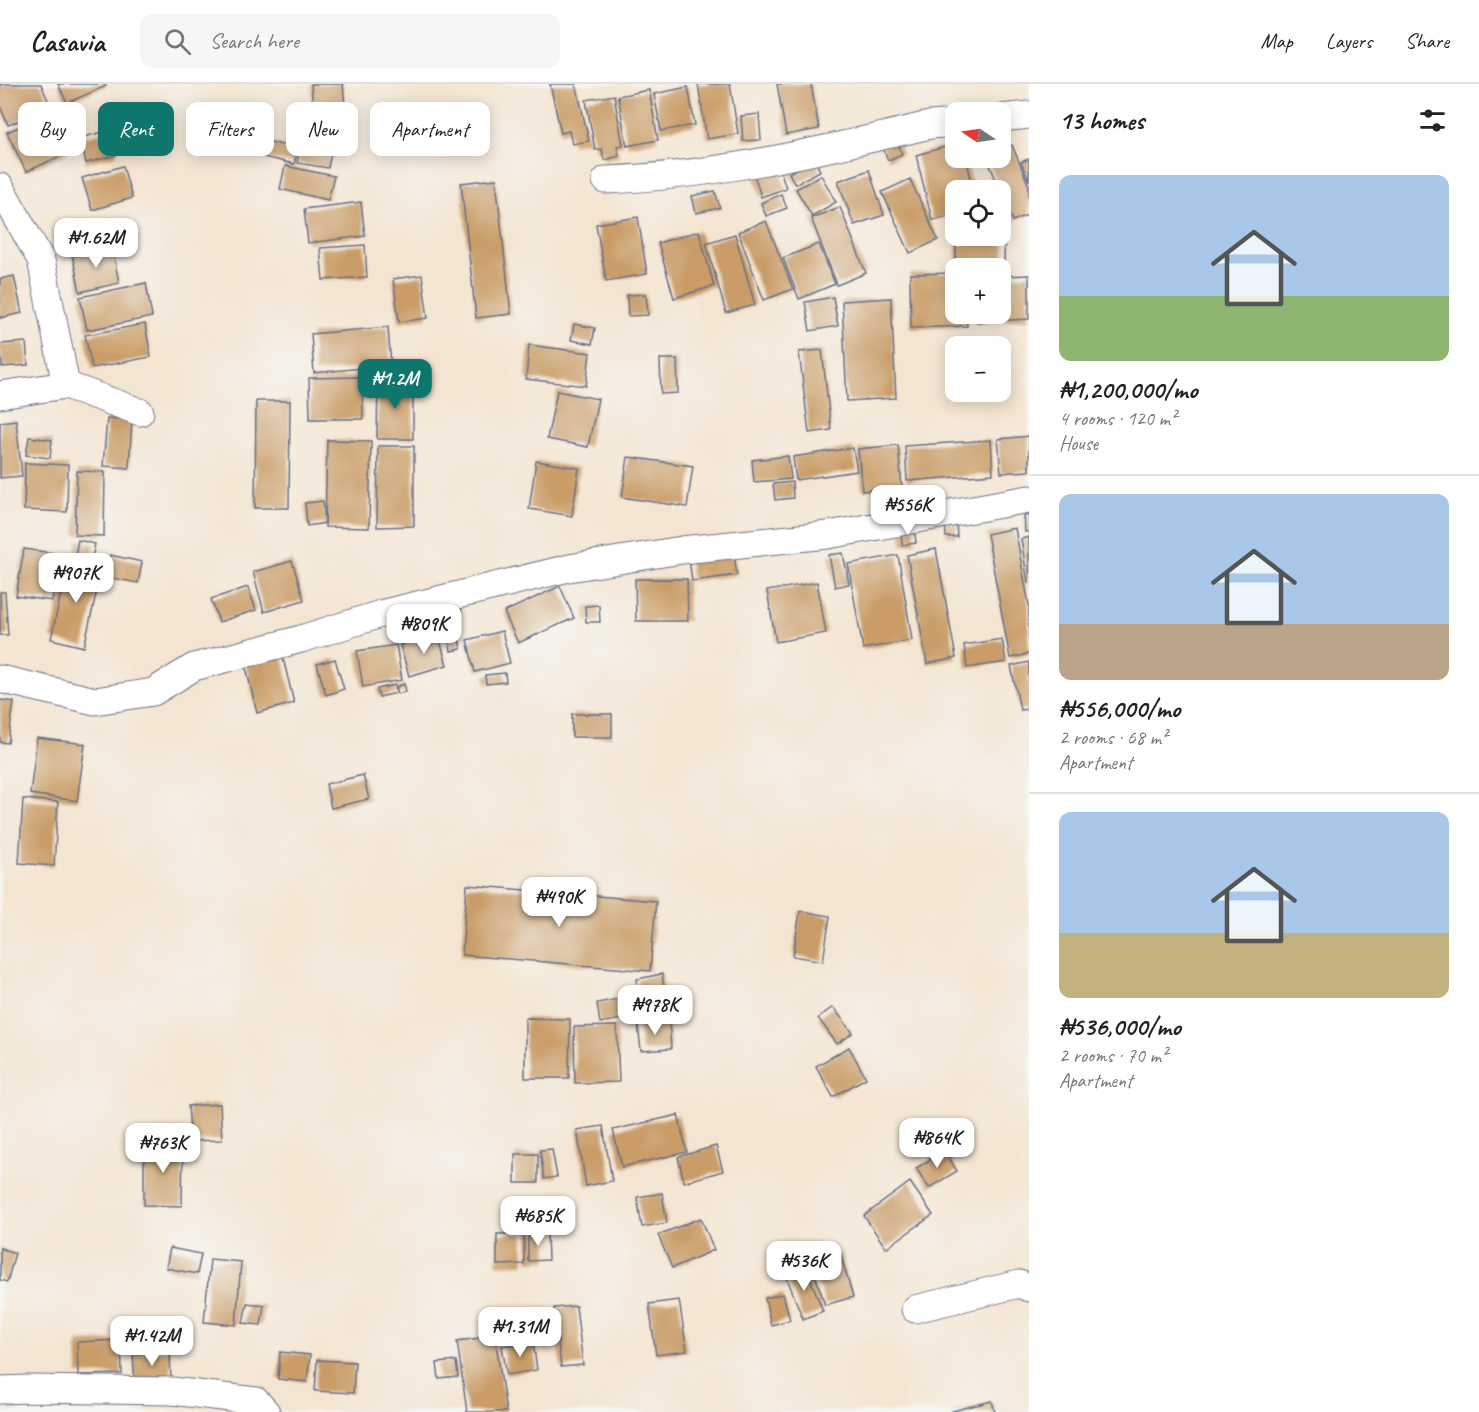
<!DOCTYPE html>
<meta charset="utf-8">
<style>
:root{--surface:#fff;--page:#f6f6f6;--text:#222;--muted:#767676;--line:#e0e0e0;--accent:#0f766e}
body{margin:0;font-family:Caveat,sans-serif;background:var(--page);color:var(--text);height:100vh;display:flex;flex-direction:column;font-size:22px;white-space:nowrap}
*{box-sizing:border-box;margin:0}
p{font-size:20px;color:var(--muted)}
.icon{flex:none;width:33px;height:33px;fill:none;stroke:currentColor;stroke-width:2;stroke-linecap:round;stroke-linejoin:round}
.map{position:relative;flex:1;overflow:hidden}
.drawer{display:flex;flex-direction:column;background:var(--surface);width:450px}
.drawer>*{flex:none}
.top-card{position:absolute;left:18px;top:18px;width:570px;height:54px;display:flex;gap:12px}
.needle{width:39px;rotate:283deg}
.buttons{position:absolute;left:945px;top:18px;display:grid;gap:12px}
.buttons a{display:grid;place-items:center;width:66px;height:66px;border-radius:12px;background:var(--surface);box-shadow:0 3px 15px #0003;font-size:30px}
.price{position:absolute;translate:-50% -51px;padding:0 14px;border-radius:12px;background:#fff;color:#222;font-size:20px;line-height:39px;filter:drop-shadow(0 2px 3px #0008)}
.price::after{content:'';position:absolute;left:50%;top:36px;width:18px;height:14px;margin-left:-9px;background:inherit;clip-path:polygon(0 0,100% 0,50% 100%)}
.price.selected{background:var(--accent);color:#fff}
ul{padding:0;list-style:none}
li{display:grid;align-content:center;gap:12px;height:318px;padding:0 30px}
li+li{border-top:2px solid var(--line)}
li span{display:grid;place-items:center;height:186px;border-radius:12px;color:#555}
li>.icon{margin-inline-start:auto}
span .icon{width:108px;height:108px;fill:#fffc;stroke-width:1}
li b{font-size:26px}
h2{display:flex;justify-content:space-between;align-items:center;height:72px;padding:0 30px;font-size:26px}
.tag{padding:0 21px;border-radius:12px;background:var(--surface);box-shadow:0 3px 15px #0003;font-size:21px;line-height:54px}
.tag.selected{background:var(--accent);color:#fff}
header{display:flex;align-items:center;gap:36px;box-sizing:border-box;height:84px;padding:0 30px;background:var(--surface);border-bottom:2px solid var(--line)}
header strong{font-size:28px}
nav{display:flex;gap:33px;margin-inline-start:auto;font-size:21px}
.search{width:420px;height:54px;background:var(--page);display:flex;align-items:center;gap:15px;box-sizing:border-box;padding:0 21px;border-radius:12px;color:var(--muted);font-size:22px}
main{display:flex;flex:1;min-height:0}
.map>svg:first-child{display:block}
.building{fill:#c99c67}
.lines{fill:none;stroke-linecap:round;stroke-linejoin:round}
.minor-casing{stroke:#676f87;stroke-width:29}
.minor{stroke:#fff;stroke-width:27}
</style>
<header>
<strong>Casavia</strong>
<div class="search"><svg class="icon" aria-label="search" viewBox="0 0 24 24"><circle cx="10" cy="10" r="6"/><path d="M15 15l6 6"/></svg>Search here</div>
<nav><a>Map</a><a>Layers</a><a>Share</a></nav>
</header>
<main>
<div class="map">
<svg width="1029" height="1328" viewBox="0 0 1029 1328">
<rect width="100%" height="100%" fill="#f6f6f2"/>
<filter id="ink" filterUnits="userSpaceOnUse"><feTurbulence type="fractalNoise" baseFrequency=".0167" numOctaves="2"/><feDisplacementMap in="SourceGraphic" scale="12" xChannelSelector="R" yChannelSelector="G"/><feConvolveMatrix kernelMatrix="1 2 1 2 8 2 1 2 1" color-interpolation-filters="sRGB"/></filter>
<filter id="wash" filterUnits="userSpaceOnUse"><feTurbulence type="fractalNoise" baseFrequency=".008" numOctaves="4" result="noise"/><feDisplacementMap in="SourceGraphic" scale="24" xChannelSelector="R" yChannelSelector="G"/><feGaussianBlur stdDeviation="1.35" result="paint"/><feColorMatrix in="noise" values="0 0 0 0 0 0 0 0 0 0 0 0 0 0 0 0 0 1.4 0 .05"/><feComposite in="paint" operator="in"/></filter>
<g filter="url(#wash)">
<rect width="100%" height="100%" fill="#f4e5d2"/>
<g id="blocks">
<g class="building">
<path d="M0,0H41L51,24L8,41L0,22Z"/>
<path d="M58,0H105L106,2L67,19Z"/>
<path d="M311,0H343L347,46L315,49Z"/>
<path d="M550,0H576L589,57L572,60L569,47L561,49Z"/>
<path d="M698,0H730L738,50L707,55Z"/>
<path d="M777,0H811L819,45L786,51Z"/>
<path d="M688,3L695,41L661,47L654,10Z"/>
<path d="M649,6L658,56L627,62L618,12Z"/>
<path d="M614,11L623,61L617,62L619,72L604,76L602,65L595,66L586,16Z"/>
<path d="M49,29L67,69L26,88L7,48Z"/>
<path d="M759,30L761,56L743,57L741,32Z"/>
<path d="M111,46L117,71L86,79L80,54Z"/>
<path d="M895,51L902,70L888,76L880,57Z"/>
<path d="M267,57L298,65L294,80L263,73Z"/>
<path d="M956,60V74H966L974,106H956V130L932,136L916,71Z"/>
<path d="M1012,61L1029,102V130L1013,137L987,74H1000V66Z"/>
<path d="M300,63L331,68L328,84L297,79Z"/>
<path d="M1029,75V97L1021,78Z"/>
<path d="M815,76L820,87L795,100L789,89Z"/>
<path d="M123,82L132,114L92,126L82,94Z"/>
<path d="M285,82L334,92L328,116L280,105Z"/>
<path d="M779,82L786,104L761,113L754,90Z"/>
<path d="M869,86L884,131L854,141L838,97Z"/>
<path d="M821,91L836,118L812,132L796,105Z"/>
<path d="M496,95L511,230L476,234L461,99Z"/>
<path d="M910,95L938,156L910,169L882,108Z"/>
<path d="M715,107L720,124L696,129L692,112Z"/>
<path d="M781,110L787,124L766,132L761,119Z"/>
<path d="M361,118L365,152L308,159L304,125Z"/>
<path d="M840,123L866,189L837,201L811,134Z"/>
<path d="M638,133L647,190L606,197L596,140Z"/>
<path d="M1000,134H1005L1004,182L956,181V152H1000Z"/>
<path d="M766,137L793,205L764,216L738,148Z"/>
<path d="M699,147L714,202L674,214L658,159Z"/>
<path d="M735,150L755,221L726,229L706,159Z"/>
<path d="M819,160L835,200L799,215L783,174Z"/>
<path d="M365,161L367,193L323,196L320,164Z"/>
<path d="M112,162L119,199L80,208L72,170Z"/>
<path d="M956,189V230H966L967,242L911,244L910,190Z"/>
<path d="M422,191L428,234L399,238L393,195Z"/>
<path d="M1029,191V235L977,238L976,230H1000V192Z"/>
<path d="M14,192L22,229L0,234V195Z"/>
<path d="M146,199L152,233L87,246L80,213Z"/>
<path d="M646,210L648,231L628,232L627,211Z"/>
<path d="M833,213L838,242L810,247L805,218Z"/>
<path d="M891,214L896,314L847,317L842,217Z"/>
<path d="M145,240L151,273L92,284L85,251Z"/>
<path d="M574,240L595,244L592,260L571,256Z"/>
<path d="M388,243L391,281L314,289L311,250Z"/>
<path d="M26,258L28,281L2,283L0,260Z"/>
<path d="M529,261L590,269L586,302L526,295Z"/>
<path d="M822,266L831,346L809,349L799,268Z"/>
<path d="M660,275H677L678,309L661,310Z"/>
<path d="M362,293L363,335H310L309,294Z"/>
<path d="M378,296H413V355H377Z"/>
<path d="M557,307L598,315L588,363L547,355Z"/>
<path d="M256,317H290L289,424H255Z"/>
<path d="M107,334L132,336L129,384L103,382Z"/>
<path d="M16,336L22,392L0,394V338Z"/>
<path d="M1029,352V387L1001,389L998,355Z"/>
<path d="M29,353L52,356L50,374L26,371Z"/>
<path d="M327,356L371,357L369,444L325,443Z"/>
<path d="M991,356L993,390L907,397L905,362Z"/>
<path d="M898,361L902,403L862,407L858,365Z"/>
<path d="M378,362H414V442L377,443Z"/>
<path d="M853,364L857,387L796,396L793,373Z"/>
<path d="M788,372L791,395L754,398L752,376Z"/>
<path d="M628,373L693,382L687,423L622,413Z"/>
<path d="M536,377L579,384L572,432L529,425Z"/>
<path d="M25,379L68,381L67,428L24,426Z"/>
<path d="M77,387L105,388L104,452L75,451Z"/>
<path d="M792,398L793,414L775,416L773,400Z"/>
<path d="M323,417L325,439L307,442L305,419Z"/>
<path d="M1029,430V448H1025L1024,431Z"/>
<path d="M956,436L957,453H946L945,437Z"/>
<path d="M914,443L916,459L902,461L901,445Z"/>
<path d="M1015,444L1029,521V570L1010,574L987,450Z"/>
<path d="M1029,453V499H1028L1021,455Z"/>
<path d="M78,456L95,460L92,474L75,471Z"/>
<path d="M24,465L59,470L52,517L16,512Z"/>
<path d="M936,465L956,574L927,580L907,471Z"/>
<path d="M734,469L737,491L692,497L689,475Z"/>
<path d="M843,469L849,500L835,503L829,471Z"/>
<path d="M110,471L142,478L138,499L106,493Z"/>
<path d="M898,471L912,556L863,565L848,480Z"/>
<path d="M68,477L102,484L84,563L51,555Z"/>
<path d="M292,477L304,516L264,528L253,488Z"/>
<path d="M635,495H687L688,537H636Z"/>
<path d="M817,498L826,549L776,558L767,507Z"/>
<path d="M560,502L574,534L518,559L504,528Z"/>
<path d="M248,503L256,526L219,538L211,515Z"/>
<path d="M0,508H5L8,551H0Z"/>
<path d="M425,520L445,522L443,540L424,538Z"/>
<path d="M599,521L600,538H586L585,522Z"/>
<path d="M449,523H461V543L449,544Z"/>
<path d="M457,545L461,565L451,567L447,547Z"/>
<path d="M502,547L510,579L475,588L467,556Z"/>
<path d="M438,550L447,581L409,592L400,561Z"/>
<path d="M1002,555L1006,578L967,584L964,561Z"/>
<path d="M396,561L402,596L363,603L357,567Z"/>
<path d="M281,566L294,619L257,629L244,575Z"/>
<path d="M335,575L344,605L326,611L317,580Z"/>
<path d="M1029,578V625L1020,626L1011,582Z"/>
<path d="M505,589L506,598L486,600L485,591Z"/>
<path d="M404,600L406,607L398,610L396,603Z"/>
<path d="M395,601L397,609L379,613L377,605Z"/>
<path d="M0,616L14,618L8,659L0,658Z"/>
<rect x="572" y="630" width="40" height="23"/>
<path d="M37,654L85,660L77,717L30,710Z"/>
<path d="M363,691L369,715L331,724L326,700Z"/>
<path d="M23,715L58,718L54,782L19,779Z"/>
<path d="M467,801L656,817L650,887L462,871Z"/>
<path d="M800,827L830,832L823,877L793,872Z"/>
<path d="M662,890L668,927L600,939L597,919L639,911L637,895Z"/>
<path d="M833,923L853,949L837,960L818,934Z"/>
<path d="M525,934L570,935L569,994H525Z"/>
<path d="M669,937L671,965L641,967L638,940Z"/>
<path d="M617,942L619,998L575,999L574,943Z"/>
<path d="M849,963L866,994L833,1013L816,982Z"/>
<path d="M220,1020L222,1056L191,1057L188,1022Z"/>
<path d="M678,1031L687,1068L622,1083L613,1046Z"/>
<path d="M603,1042L612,1097L586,1102L577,1046Z"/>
<path d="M144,1059L183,1060L182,1122L144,1121Z"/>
<path d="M716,1062L723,1087L684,1098L678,1073Z"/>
<path d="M552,1065L557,1093L544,1095L540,1066Z"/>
<path d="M945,1067L957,1087L929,1104L916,1084Z"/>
<rect x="515" y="1070" width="23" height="29"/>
<path d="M910,1098L933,1131L886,1164L864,1132Z"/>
<path d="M662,1109L667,1139L642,1143L637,1113Z"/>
<path d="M701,1134L714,1166L672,1184L658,1151Z"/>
<path d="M547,1148L548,1176L528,1177V1149Z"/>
<path d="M497,1150H524V1180L497,1181Z"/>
<path d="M0,1164L15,1169L7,1198L0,1196Z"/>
<path d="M170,1164L201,1170L197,1190L166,1184Z"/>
<path d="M840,1169L853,1213L825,1221L811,1178Z"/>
<path d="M210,1175L241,1178L236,1241L204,1238Z"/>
<path d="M805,1181L823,1227L803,1235L785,1189Z"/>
<path d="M783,1210L790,1236L771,1241L765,1214Z"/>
<path d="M679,1216L687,1267L656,1271L649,1220Z"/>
<path d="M247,1219L264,1221L261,1241L243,1239Z"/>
<path d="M576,1222L583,1281L561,1283L554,1224Z"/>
<path d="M495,1252L506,1328H467L457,1257Z"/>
<path d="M121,1256L122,1290L78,1291L77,1258Z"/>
<path d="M533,1257L537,1286L507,1291L502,1262Z"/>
<path d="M170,1267L171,1297L135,1300L133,1270Z"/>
<path d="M280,1268L310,1271L307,1298L278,1295Z"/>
<path d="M317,1276L355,1278L353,1309L315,1307Z"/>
<path d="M456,1277L458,1293L439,1295L437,1279Z"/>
<path d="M992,1317L995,1328H952V1327Z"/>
</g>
</g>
</g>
<g filter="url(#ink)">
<use href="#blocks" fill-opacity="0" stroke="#676f87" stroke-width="1.5"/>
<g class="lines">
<defs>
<g id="minor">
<path d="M1000,34L1029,31"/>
<path d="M606,96C718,92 822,66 930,41L956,39"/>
<path d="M0,103L41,176L66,301"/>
<path d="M0,311L66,301L140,328"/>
<path d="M0,595L95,617L153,608L194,583L301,555L384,529L569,484L682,466L828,451L1029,415"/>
<path d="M915,1225L1019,1200L1029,1204"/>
<path d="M0,1306L29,1305L172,1307L256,1317L266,1328"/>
</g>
</defs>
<use href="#minor" class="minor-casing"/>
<use href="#minor" class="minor"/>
</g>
</g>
</svg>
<div class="buttons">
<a><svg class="needle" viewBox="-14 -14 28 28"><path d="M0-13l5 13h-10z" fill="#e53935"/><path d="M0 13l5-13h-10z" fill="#767676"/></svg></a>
<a><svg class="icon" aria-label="locate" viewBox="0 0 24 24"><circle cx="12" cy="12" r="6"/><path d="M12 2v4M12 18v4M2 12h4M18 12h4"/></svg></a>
<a>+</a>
<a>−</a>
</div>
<b class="price" style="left:96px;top:185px">₦1.62M</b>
<b class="price selected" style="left:395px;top:326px">₦1.2M</b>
<b class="price" style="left:908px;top:452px">₦556K</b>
<b class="price" style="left:76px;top:520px">₦907K</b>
<b class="price" style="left:424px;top:571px">₦809K</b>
<b class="price" style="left:559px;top:844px">₦490K</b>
<b class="price" style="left:655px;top:952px">₦978K</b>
<b class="price" style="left:937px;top:1085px">₦864K</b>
<b class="price" style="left:163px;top:1090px">₦763K</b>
<b class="price" style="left:538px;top:1163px">₦685K</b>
<b class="price" style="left:804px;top:1208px">₦536K</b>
<b class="price" style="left:520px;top:1274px">₦1.31M</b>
<b class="price" style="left:152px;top:1283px">₦1.42M</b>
<div class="top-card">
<a class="tag">Buy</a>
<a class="tag selected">Rent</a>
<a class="tag">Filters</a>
<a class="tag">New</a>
<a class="tag">Apartment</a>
</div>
</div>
<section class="drawer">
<h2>13 homes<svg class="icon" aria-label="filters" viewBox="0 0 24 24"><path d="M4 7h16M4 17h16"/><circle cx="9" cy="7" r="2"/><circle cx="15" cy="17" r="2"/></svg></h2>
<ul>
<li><span style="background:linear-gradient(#a9c7e8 65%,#8fb573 0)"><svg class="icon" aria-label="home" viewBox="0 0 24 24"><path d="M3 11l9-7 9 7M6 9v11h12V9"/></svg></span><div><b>₦1,200,000/mo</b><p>4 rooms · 120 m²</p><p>House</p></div></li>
<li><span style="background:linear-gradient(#a9c7e8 70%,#b9a48a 0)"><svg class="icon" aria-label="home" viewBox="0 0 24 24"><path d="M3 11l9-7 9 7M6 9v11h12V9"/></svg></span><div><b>₦556,000/mo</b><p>2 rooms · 68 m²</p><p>Apartment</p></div></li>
<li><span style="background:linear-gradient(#a9c7e8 65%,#c2b280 0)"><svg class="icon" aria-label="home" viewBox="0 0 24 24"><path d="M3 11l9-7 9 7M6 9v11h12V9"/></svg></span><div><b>₦536,000/mo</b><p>2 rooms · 70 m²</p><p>Apartment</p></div></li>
</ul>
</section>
</main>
